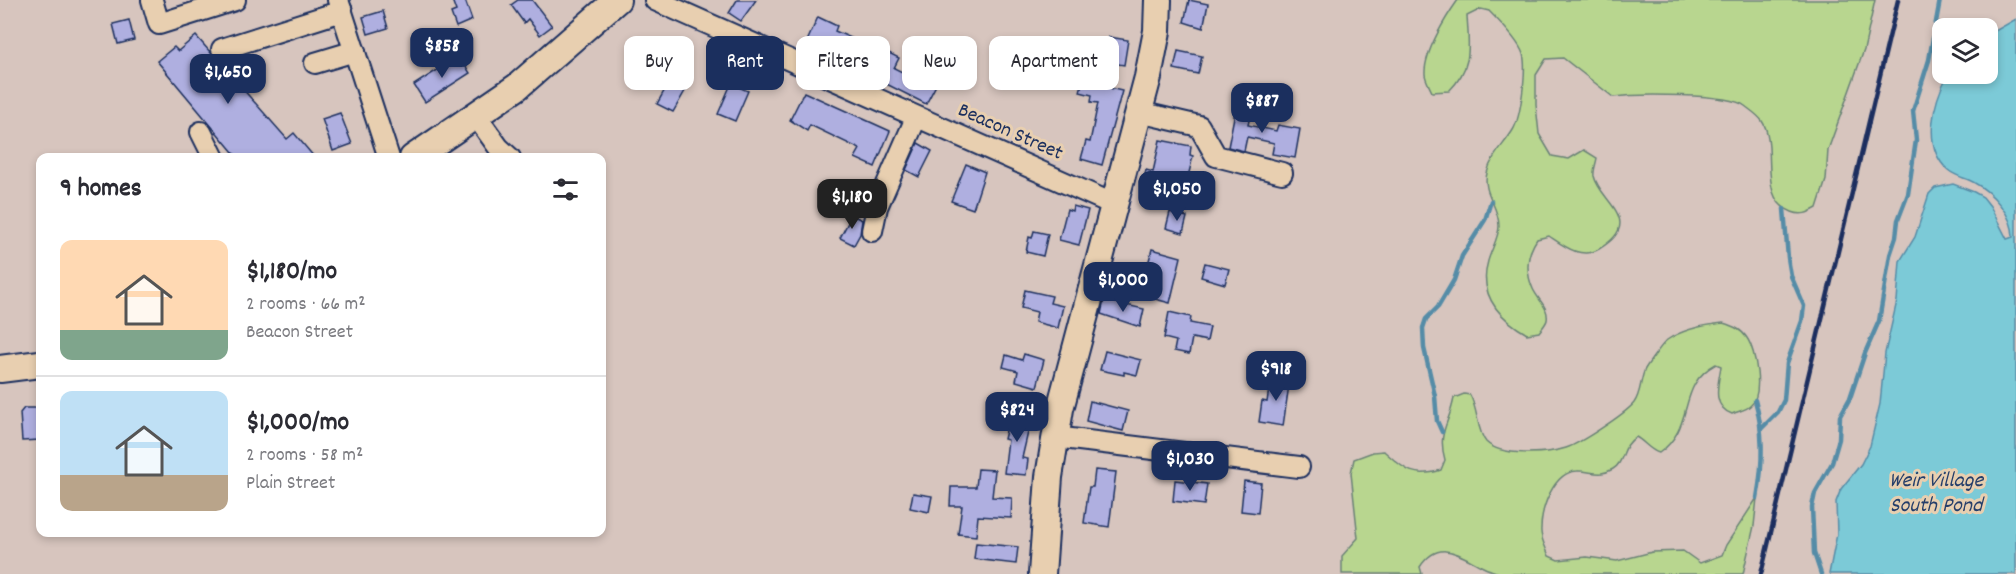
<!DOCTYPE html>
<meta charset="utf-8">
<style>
:root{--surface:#fff;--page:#f7f7f7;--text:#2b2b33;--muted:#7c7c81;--line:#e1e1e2;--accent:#1b2f5e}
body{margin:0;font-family:Dekko,sans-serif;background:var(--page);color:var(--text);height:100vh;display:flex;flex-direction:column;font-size:22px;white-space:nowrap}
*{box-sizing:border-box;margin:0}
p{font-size:20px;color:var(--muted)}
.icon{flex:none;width:33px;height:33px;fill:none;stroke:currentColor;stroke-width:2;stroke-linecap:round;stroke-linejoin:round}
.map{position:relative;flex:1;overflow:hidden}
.details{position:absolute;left:36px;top:153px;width:570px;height:384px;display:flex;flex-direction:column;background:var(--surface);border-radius:12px;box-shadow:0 3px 9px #0003}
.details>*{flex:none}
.banner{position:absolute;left:624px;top:36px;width:570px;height:54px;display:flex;gap:12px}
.tools{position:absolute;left:1932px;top:18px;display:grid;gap:12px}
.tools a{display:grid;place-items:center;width:66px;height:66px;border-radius:12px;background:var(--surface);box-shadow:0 3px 9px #0003;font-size:30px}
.price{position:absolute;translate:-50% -51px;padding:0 14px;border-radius:12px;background:var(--accent);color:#fff;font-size:20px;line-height:39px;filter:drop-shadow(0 2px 3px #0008)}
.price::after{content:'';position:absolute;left:50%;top:36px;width:18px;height:14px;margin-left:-9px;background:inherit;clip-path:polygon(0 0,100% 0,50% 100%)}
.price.on{background:#222;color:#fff}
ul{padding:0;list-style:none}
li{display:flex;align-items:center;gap:18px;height:150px;padding:0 24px}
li+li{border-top:2px solid var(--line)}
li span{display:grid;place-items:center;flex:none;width:168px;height:120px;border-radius:12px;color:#555}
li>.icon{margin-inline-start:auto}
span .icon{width:72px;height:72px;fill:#fffc;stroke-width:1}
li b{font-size:26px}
h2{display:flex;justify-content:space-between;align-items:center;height:72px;padding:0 24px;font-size:26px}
.tag{padding:0 21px;border-radius:12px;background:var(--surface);box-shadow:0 3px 9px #0003;font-size:21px;line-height:54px}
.tag.on{background:var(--accent);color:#fff}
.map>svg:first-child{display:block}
.green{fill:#b8d68f;stroke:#6a8276;stroke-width:1.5}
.water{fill:#7bcad7;stroke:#558ca7;stroke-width:1.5}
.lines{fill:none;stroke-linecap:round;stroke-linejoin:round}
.stream{stroke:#558ca7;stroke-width:4.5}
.building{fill:#afafe0;stroke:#1b2f5e;stroke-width:1.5}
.minor-casing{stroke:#1b2f5e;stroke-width:24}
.major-casing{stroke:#1b2f5e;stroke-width:30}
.minor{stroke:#e8cfb0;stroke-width:20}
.major{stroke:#e8cfb0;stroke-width:26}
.rail{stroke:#1b2f5e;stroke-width:4.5}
.labels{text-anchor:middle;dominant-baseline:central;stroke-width:6;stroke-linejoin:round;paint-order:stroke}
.street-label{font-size:21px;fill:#1b2f5e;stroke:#e8cfb0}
.water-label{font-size:22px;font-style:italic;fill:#253e6a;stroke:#e8cfb0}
</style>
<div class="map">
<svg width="2016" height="574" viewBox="0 0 2016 574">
<rect width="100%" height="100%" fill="#d7c5be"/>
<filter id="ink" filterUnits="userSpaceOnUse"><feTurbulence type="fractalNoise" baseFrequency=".0167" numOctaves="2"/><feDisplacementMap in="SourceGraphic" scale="12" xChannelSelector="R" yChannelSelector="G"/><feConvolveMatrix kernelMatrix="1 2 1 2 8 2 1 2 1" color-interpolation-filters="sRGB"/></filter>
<g filter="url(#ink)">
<g class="green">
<path d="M1458,0H1875L1864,50L1828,150L1826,180L1817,208C1808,213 1802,216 1792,212C1756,199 1779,146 1762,121C1758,115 1750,110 1745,106C1729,93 1636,94 1613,97L1563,58L1546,59L1536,75V105L1539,134L1552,156L1569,159L1584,150L1597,158C1596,164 1593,171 1594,176C1600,202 1646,221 1599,249C1581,260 1564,246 1549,236L1537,239C1527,254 1525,271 1533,289C1538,300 1549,307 1547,320C1546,324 1542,328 1539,332L1527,334C1499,318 1478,295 1488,261C1491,250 1499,237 1499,226C1499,206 1482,193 1487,173C1491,156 1504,145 1513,130C1521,117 1527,69 1523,54C1519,42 1498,20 1489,11L1481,9L1467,16C1469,48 1473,67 1449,91L1432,92C1430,87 1425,79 1425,74C1424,52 1446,17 1458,0Z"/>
<path d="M1723,323C1733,326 1741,329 1747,338C1756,351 1764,395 1750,406C1746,410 1738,411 1732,414C1710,406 1719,382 1721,366L1716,364C1675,386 1697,426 1659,453C1649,450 1645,442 1636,437C1621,446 1625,462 1613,469C1598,478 1591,470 1577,471C1553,472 1541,509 1541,529C1540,538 1546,548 1549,556L1558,560L1587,557L1617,561L1652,552L1683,551L1700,563L1722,555L1726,545L1757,498L1754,526L1743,574H1501C1495,571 1488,570 1483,567C1460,556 1440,537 1420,567L1422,574H1342V556L1358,538L1351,473L1354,459L1373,452L1384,451C1404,469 1413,479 1441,470L1445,460C1437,432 1449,425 1454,398L1464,394L1470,395C1478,409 1477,432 1486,442C1501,457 1547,454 1566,448C1579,444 1625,414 1634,403C1641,394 1640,380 1645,369C1648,364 1663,343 1667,340C1683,329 1705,325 1723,323Z"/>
</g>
<path class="water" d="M2016,19V574H1829L1837,534L1836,502L1841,489L1861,464L1870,446L1880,404L1885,353L1897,301L1900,261L1915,237L1929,194L1935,188L1953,184L1974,192L1983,197L1990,206L2007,239L2013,237C2013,215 1992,192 1973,182C1965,178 1955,176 1948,170C1921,146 1934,101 1948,74H1988V35Z"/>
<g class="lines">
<g class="stream">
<path d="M1755,400C1764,432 1763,466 1757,498"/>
<path d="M1761,429L1778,412L1784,400L1787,363L1802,321L1804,306L1791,276L1788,258L1784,209"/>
<path d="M1442,432L1437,421L1435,396L1424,348L1423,328L1426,319L1438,307L1454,280L1462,256L1485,220L1491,201"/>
<path d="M1821,574L1814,553L1812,507L1815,493L1832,463L1839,439L1840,416L1850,398L1865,353L1879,321L1890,255L1896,237L1898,220L1908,194L1916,140L1913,111L1929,60L1940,0"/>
</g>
</g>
<g class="building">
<path d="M452,0H465L472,20L456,27L451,13L456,11Z"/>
<path d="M518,0H532L552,26L540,35L528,19L524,23L511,5Z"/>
<path d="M737,0H756L741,21L729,13Z"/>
<path d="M1189,0L1208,4L1203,28L1184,22Z"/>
<path d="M383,11L388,28L368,34L363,17Z"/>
<path d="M818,17L837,26L835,31L860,42L861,39L899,58L894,68L916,79L919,74L937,83L926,104L829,55L827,58L804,48Z"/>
<path d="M129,20L134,40L118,44L113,24Z"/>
<path d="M196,36L287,139L294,133L315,158H238L157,61L174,47L178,51Z"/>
<path d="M1109,37L1128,40L1124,65L1105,62Z"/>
<path d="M1178,51L1202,56L1198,74L1174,69Z"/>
<path d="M459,56L470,73L425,102L414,85Z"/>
<path d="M673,75L689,84L673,112L657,104Z"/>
<path d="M1083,79L1098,82L1097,85L1122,91L1102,165L1081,159L1086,141L1090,142L1098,103L1091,102L1092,95L1080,92Z"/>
<path d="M731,84L748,91L735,121L718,114Z"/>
<path d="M804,92L890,131L875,167L855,158L860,149L810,125L807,131L790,120Z"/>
<path d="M1237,102L1252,105L1248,125L1276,131L1278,125L1300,129L1295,158L1272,154L1274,143L1247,137L1244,151L1228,147Z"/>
<path d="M340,113L352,144L333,151L322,119Z"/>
<path d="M1160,140L1191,146L1190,155L1193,156L1182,202L1147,193L1148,190L1142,189L1146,170L1153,172Z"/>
<path d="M918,143L932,151L919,177L906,170Z"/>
<path d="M966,164L985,172L973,209L951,201Z"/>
<path d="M1073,206L1088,210L1079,245L1059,240L1067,209L1072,211Z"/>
<path d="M1170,212L1187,217L1183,233L1166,228Z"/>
<path d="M852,215L862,220L860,234L854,245L840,238Z"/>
<path d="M1034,231L1048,234L1043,256L1026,252L1029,237L1032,238Z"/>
<path d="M1152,249L1181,257L1170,303L1140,295Z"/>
<path d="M1205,263L1229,269L1225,284L1201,277Z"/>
<path d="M1025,290L1052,296L1050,303L1063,306L1058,328L1035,322L1037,312L1021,308Z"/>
<path d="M1104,300L1144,309L1140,327L1101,314Z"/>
<path d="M1169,312L1191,317L1190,323L1210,327L1207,341L1192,338L1189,354L1174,351L1176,341L1164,338Z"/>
<path d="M1105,351L1141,360L1137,375L1124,372V375L1100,370Z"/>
<path d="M1024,354L1044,360L1037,387L1016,381L1018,371L1003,367L1006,355L1022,360Z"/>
<path d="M1271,375L1290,378L1283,426L1259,422L1262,401L1267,402Z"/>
<path d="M1090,401L1128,411L1123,431L1086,421Z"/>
<path d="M24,408H40V440L22,441L20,413Z"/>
<path d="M1011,410L1032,415L1022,458L1028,459L1026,475L1004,473L1008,440L1004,439Z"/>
<path d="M978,469L995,470L992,497L1012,498L1011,518L978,516L976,536L958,534L962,506H950L951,487H976Z"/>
<path d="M1095,470L1116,472L1109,527L1084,523L1089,487H1093Z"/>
<path d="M1175,480L1207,484L1204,505L1173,501Z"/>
<path d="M1244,481L1261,483L1258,513L1241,511Z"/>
<path d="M913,493L932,496L929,512L910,508Z"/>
<path d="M976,543L1018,547L1016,564L974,559Z"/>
</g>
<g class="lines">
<defs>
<g id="minor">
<path d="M152,0L159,24L235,0"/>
<path d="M338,0L389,158"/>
<path d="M655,0L1115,205"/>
<path d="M222,49L342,11"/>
<path d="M315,63L355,51"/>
<path d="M1139,112L1199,126L1216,156L1282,173"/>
<path d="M476,116L499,148L510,158"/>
<path d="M201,132L214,158"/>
<path d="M872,231L877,207L916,118"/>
<path d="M1055,437L1299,467"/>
</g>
<g id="major">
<path d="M413,158L517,87L617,0"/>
<path d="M0,369L40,364"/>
<path d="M1042,574L1049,477L1060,409L1148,77L1157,31L1158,0"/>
</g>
</defs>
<use href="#minor" class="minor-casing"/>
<use href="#major" class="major-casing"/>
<use href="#minor" class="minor"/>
<use href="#major" class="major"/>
<path class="rail" d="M1761,574L1898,0"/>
</g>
</g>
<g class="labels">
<g class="street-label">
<text transform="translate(1010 133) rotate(24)">Beacon Street</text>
</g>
<g class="water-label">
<text x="1936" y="481">Weir Village<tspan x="1936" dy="25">South Pond</tspan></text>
</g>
</g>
</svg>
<div class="tools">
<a><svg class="icon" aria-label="layers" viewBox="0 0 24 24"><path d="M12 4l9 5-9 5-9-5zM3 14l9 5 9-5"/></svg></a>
</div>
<b class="price" style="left:442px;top:79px">$858</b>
<b class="price" style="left:228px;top:105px">$1,650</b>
<b class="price" style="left:1262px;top:134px">$887</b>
<b class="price" style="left:1177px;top:222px">$1,050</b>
<b class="price on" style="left:852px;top:230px">$1,180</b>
<b class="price" style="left:1123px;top:313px">$1,000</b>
<b class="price" style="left:1276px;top:402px">$918</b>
<b class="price" style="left:1017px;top:443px">$824</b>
<b class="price" style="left:1190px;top:492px">$1,030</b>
<div class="banner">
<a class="tag">Buy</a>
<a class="tag on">Rent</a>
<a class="tag">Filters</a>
<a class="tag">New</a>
<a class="tag">Apartment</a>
</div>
<section class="details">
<h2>9 homes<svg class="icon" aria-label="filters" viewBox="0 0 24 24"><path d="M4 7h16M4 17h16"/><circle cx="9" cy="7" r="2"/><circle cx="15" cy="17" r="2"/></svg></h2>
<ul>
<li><span style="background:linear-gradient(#ffd9b3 75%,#7fa58c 0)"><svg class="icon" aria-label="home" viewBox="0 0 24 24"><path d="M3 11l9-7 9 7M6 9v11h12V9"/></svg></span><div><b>$1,180/mo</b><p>2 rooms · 66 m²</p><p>Beacon Street</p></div></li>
<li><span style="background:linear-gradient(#bfe0f5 70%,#b9a48a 0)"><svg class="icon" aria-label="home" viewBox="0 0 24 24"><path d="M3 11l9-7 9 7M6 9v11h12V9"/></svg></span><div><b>$1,000/mo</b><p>2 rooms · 58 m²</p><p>Plain Street</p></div></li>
</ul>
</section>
</div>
